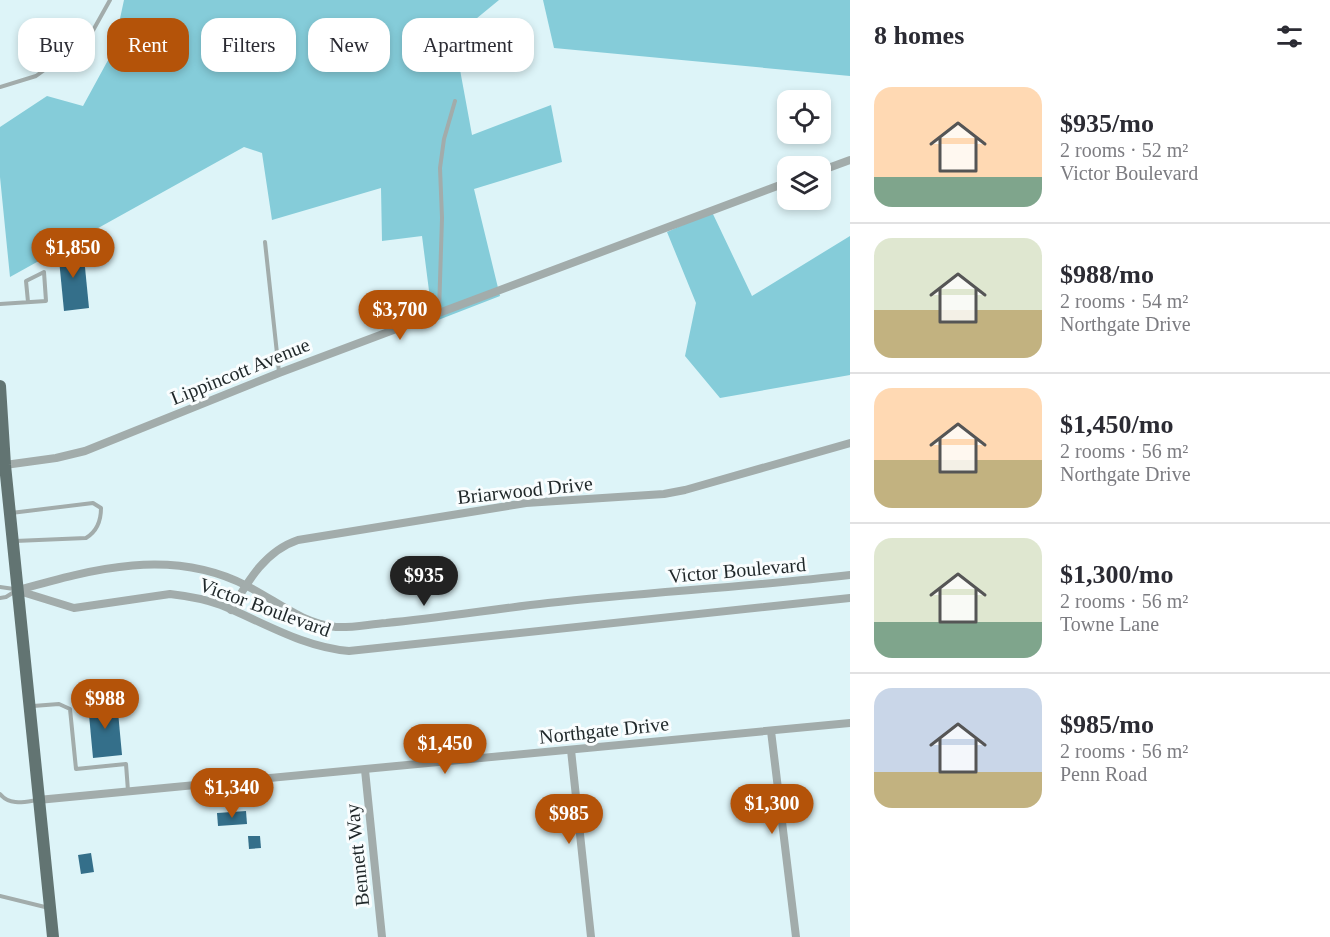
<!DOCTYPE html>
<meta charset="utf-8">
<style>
:root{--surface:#fff;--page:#f7f7f7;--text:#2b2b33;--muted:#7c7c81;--line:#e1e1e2;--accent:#b45309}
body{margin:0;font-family:Georgia,serif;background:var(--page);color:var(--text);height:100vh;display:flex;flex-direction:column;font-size:22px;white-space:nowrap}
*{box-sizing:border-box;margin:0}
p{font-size:20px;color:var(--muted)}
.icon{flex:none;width:33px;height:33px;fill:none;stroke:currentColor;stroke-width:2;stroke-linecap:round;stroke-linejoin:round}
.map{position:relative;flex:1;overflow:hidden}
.sheet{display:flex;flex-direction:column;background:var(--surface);width:480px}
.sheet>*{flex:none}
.top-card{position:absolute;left:18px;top:18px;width:570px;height:54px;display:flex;gap:12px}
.fabs{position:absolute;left:777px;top:90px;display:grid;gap:12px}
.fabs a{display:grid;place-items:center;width:54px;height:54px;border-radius:12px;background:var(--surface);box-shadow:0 3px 9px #0003;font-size:30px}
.price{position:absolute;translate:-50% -51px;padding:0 14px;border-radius:21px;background:var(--accent);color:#fff;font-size:20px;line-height:39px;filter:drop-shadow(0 2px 3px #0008)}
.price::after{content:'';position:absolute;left:50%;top:36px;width:18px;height:14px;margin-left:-9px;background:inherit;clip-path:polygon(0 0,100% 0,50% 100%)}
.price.active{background:#222;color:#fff}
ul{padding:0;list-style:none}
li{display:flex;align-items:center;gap:18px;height:150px;padding:0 24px}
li+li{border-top:2px solid var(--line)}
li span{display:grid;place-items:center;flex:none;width:168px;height:120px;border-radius:18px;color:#555}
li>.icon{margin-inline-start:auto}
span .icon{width:72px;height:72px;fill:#fffc;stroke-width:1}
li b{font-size:26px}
h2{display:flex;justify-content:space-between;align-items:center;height:72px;padding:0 24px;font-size:26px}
.pill{padding:0 21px;border-radius:18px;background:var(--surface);box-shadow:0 3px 9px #0003;font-size:21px;line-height:54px}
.pill.active{background:var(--accent);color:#fff}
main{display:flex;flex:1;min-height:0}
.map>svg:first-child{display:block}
.green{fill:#85ccd9}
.building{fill:#346f8a}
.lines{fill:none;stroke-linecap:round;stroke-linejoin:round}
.lane{stroke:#a2acab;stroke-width:4}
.street{stroke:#a2acab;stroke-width:8}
.primary{stroke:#627472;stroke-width:12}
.labels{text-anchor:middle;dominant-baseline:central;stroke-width:6;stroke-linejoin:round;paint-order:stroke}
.street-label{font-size:20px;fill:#1f2729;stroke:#f9fdfe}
</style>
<main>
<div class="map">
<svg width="850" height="937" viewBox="0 0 850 937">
<rect width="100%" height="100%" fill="#ddf4f8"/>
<g class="green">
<path d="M124,0H499L454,37L472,135L551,105L562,162L474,189L500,296L433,322L422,236L382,241L381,188L272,220L262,153L244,147L10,277L0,177V127L47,96L83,106L113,51Z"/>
<path d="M543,0H850V76L554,48Z"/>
<path d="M712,212L752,296L850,236V375L720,398L685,356L696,303L667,232Z"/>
</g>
<g class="building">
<path d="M83,247L89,308L64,311L58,249Z"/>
<path d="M117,701L122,755L93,758L88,704Z"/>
<path d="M246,811L247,824L218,826L217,813Z"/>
<path d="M248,836H260L261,848L249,849Z"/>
<path d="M91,853L94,872L81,874L78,855Z"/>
</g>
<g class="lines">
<g class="lane">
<path d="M0,87L36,76L79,45L91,34L110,0"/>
<path d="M265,242L279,372"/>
<path d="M0,304L46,301L44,272L26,281L28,302"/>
<path d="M439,312L442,218L440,168L444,139L455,101"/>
<path d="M11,513L93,503L101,508C101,521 96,532 86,538L15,541"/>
<path d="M0,587L14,589"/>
<path d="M0,598L6,597L14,592"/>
<path d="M33,706L59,704L70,709L76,769L126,764L128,791"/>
<path d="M0,794C10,806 24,802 37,800"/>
<path d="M0,896L49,908"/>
</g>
<g class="street">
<path d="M820,171L850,160"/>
<path d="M5,465L56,458L85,451L279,373L788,182"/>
<path d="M18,590C93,569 172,547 247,586C277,601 301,623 336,627C352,628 370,624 386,623C440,618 494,609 548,603C648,592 749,587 850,575"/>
<path d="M19,591L74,608L170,594C187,596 205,599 221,605C263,622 302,647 349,651L850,598"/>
<path d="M231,610C248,581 265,551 298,540L526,503L664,494L685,490L850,443"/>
<path d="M771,731L796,937"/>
<path d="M571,750L591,937"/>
<path d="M365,770L382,937"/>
<path d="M38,800L850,723"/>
</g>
<path class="primary" d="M0,386L5,465L53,937"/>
</g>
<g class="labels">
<g class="street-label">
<text transform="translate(240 371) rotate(-22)">Lippincott Avenue</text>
<text transform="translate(525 490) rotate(-6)">Briarwood Drive</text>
<text transform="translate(737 570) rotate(-5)">Victor Boulevard</text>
<text transform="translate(265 607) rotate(20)">Victor Boulevard</text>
<text transform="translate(604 730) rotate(-6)">Northgate Drive</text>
<text transform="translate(357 855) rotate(-96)">Bennett Way</text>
</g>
</g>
</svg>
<div class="fabs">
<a><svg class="icon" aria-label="locate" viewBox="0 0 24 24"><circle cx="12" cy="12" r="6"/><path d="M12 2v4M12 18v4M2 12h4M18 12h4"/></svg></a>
<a><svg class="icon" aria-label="layers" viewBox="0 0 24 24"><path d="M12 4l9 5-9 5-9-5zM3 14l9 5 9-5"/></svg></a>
</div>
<b class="price" style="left:73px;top:279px">$1,850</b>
<b class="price" style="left:400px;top:341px">$3,700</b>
<b class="price active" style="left:424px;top:607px">$935</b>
<b class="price" style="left:105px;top:730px">$988</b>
<b class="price" style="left:445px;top:775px">$1,450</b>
<b class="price" style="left:232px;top:819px">$1,340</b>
<b class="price" style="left:772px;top:835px">$1,300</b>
<b class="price" style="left:569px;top:845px">$985</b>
<div class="top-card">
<a class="pill">Buy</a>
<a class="pill active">Rent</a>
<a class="pill">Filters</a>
<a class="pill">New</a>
<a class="pill">Apartment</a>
</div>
</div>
<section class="sheet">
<h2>8 homes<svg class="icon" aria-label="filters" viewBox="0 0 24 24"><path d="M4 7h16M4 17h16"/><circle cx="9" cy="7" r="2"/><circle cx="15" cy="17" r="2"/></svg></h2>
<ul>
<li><span style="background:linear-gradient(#ffd9b3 75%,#7fa58c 0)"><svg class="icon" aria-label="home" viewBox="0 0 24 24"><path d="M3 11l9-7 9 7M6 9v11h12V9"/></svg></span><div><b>$935/mo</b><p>2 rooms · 52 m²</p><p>Victor Boulevard</p></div></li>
<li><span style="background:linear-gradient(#dfe7d0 60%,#c2b280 0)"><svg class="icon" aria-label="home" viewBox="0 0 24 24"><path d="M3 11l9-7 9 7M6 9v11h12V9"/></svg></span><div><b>$988/mo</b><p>2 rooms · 54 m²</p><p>Northgate Drive</p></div></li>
<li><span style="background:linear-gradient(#ffd9b3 60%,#c2b280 0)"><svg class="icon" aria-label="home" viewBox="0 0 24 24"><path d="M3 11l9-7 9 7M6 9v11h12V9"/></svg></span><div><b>$1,450/mo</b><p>2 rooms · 56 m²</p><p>Northgate Drive</p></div></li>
<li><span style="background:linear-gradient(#dfe7d0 70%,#7fa58c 0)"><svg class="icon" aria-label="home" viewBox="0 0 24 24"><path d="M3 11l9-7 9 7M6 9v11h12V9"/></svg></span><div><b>$1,300/mo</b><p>2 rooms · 56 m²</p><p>Towne Lane</p></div></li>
<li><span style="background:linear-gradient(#c9d6e8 70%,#c2b280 0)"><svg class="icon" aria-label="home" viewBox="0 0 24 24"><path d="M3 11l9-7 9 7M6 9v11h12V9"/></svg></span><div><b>$985/mo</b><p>2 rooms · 56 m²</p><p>Penn Road</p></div></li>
</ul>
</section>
</main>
